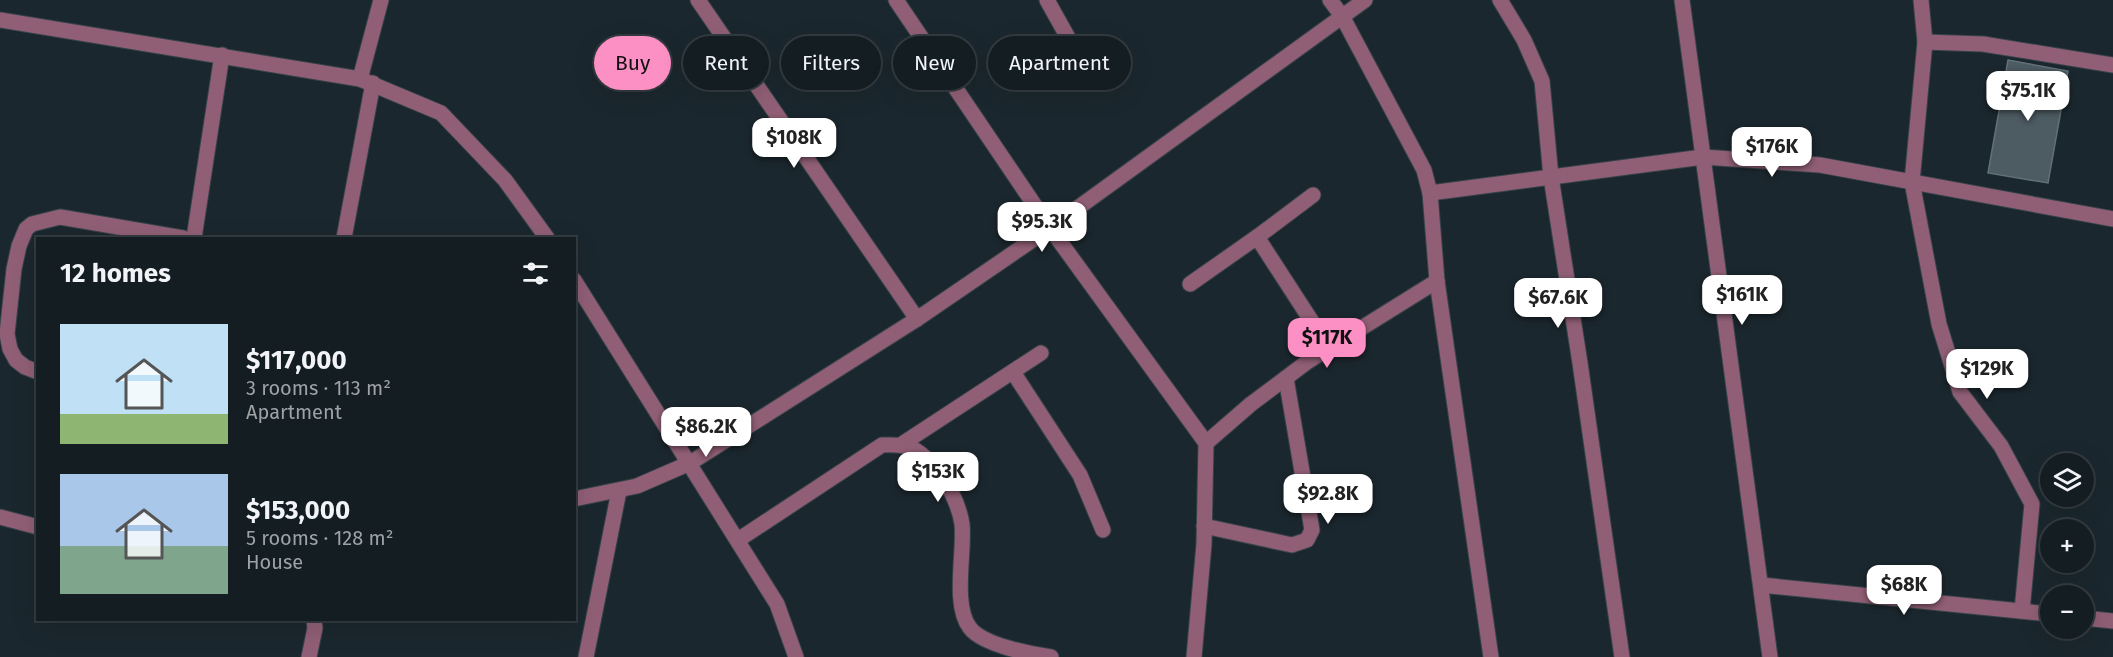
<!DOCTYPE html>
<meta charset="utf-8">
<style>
:root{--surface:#141d22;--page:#1d262a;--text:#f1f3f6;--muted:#9da2a5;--line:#333b40;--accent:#fc8fc3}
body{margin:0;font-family:"Fira Sans",sans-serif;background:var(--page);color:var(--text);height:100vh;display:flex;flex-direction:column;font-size:22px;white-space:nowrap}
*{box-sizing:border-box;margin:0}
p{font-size:20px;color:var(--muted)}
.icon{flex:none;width:33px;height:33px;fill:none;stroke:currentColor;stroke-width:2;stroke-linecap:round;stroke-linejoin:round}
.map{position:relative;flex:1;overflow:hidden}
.sheet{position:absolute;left:36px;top:237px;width:540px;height:384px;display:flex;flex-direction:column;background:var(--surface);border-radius:0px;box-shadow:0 6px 24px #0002,0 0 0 2px var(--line)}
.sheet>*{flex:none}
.guide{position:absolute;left:594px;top:36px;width:570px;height:54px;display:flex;gap:12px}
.fabs{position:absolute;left:2040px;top:453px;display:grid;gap:12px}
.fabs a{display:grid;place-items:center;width:54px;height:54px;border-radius:50%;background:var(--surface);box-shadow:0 6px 24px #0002,0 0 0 2px var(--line);font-size:30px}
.price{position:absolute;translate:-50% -51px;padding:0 14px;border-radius:12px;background:#fff;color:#222;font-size:20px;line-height:39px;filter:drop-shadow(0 2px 3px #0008)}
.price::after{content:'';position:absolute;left:50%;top:36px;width:18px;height:14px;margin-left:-9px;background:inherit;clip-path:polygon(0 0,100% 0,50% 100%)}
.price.selected{background:var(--accent);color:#111}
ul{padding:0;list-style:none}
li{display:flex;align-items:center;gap:18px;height:150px;padding:0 24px}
li span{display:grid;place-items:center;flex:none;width:168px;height:120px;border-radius:0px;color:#555}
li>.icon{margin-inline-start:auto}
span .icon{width:72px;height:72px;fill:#fffc;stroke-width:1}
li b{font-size:26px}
h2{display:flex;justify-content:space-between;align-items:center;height:72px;padding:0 24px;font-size:26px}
.pill{padding:0 21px;border-radius:27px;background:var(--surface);box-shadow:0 6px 24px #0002,0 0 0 2px var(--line);font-size:21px;line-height:54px}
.pill.selected{background:var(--accent);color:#111}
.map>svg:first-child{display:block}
.building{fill:#4d5b62;stroke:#627178;stroke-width:1.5}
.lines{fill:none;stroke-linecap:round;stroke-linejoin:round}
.minor-casing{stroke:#374349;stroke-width:17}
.minor{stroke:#905f75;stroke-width:15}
</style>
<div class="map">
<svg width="2113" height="657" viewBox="0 0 2113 657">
<rect width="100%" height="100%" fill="#1b272e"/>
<path class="building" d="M2008,60L2068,71L2048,183L1988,173Z"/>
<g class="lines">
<defs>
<g id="minor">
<path d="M698,0L917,319"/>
<path d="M896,0L1050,228L1206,443L1204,544L1194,657"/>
<path d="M1047,0L1076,52"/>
<path d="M1330,0L1342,16L1424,170L1430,193L1437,281L1491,657"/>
<path d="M1500,0L1524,40L1542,81L1551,177L1580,363L1622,657"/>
<path d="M1682,0L1770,657"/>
<path d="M1921,0L1925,42L1912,182L1939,324L1960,392L2001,446L2032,504L2022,611"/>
<path d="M0,20L360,79L441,113L505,180L547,238"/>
<path d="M1925,42L1983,44L2113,65"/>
<path d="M360,79L381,0"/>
<path d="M1430,193L1703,157L1820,165L2113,219"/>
<path d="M1257,237L1313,195"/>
<path d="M194,238L222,55"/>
<path d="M344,238L373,83"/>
<path d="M574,280L777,604L796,657"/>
<path d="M1190,284L1257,237L1329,348"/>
<path d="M38,372L25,367L16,360L10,349L7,334L14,269L19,246L26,229L32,224L60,217L183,238"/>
<path d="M1013,372L1080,475L1103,530"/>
<path d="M1206,443L1251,404L1307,362L1437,281"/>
<path d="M902,444L1041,353"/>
<path d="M574,499L637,486L690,463L917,319L1050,228L1365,0"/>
<path d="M0,517L38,527"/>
<path d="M1204,526L1292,545L1307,540L1312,530L1286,378"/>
<path d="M738,540L882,445C909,444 916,447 934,466C947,481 959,504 962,524C965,552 952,605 970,628C983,645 1030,654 1051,657"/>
<path d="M1761,585L2050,614"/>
<path d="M2084,618L2113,621"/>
<path d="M309,657L315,628L314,620"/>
<path d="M586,657L619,491"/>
</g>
</defs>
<use href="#minor" class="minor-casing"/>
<use href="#minor" class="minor"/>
</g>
</svg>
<div class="fabs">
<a><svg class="icon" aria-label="layers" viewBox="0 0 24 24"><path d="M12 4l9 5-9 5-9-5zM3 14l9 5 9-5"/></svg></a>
<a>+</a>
<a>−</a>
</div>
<b class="price" style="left:2028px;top:122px">$75.1K</b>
<b class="price" style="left:794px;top:169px">$108K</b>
<b class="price" style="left:1772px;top:178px">$176K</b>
<b class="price" style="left:1042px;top:253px">$95.3K</b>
<b class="price" style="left:1742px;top:326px">$161K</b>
<b class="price" style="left:1558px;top:329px">$67.6K</b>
<b class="price selected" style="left:1327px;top:369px">$117K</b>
<b class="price" style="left:1987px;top:400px">$129K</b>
<b class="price" style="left:706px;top:458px">$86.2K</b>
<b class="price" style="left:938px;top:503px">$153K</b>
<b class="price" style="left:1328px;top:525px">$92.8K</b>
<b class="price" style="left:1904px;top:616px">$68K</b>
<div class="guide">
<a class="pill selected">Buy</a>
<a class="pill">Rent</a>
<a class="pill">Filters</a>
<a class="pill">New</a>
<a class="pill">Apartment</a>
</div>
<section class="sheet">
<h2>12 homes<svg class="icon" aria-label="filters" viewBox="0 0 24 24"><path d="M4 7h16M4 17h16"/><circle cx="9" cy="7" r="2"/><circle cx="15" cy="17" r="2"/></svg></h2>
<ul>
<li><span style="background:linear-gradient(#bfe0f5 75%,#8fb573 0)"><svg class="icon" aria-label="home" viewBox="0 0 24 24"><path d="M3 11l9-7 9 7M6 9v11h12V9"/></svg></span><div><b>$117,000</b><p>3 rooms · 113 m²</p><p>Apartment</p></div></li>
<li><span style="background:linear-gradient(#a9c7e8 60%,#7fa58c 0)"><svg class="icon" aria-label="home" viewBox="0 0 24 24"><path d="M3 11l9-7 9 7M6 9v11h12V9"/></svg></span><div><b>$153,000</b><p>5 rooms · 128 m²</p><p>House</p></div></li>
</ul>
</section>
</div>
